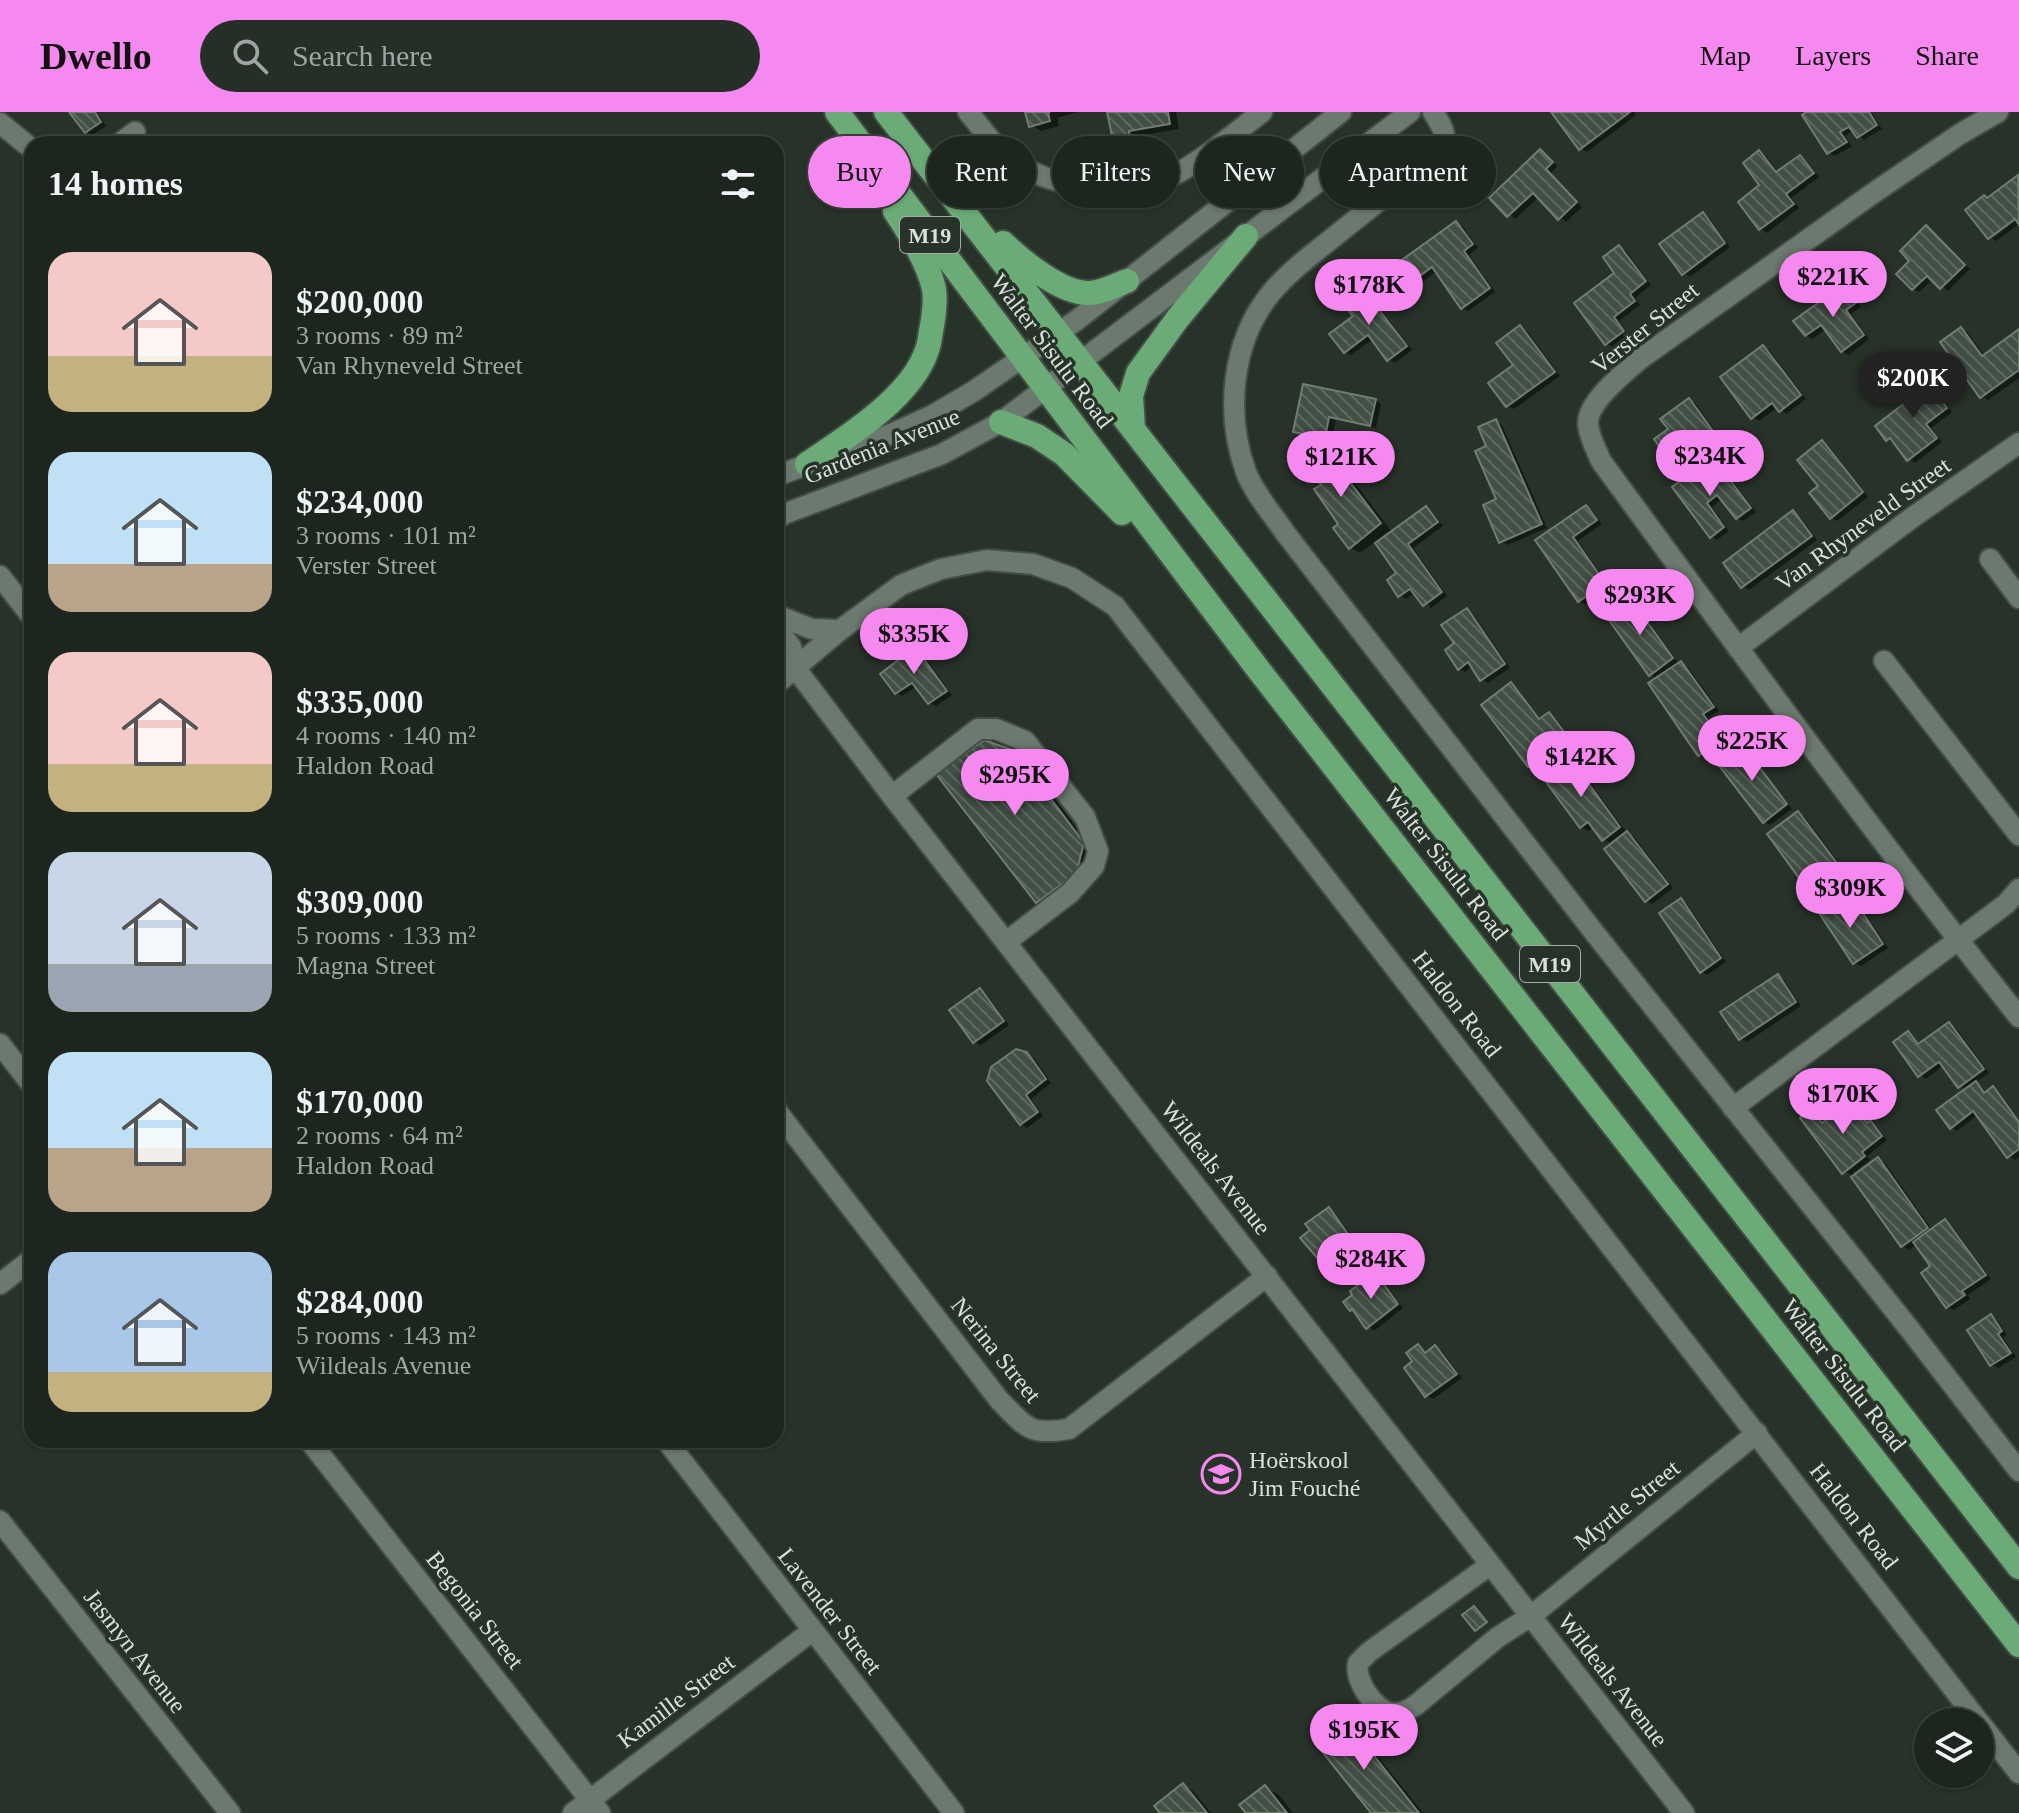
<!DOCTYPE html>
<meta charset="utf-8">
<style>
:root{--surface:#1d261e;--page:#252e27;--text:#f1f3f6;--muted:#a0a5a4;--line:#3b433c;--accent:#f589ef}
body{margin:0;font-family:"Times New Roman",serif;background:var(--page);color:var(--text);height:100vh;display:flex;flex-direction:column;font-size:30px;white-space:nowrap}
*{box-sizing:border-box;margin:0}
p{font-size:26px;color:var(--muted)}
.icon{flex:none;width:44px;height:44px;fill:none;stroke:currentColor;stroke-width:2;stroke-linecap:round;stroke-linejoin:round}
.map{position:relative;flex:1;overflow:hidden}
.side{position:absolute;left:24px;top:24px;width:760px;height:1312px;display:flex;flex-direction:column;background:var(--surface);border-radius:24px;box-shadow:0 2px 6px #0004,0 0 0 2px var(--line)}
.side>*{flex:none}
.hud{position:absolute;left:808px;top:24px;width:760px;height:72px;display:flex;gap:16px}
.buttons{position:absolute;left:1914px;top:1596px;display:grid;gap:16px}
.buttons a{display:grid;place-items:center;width:80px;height:80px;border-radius:50%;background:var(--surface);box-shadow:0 2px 6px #0004,0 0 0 2px var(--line);font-size:40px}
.price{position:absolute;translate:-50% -68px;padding:0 18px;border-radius:28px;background:var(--accent);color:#111;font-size:26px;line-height:52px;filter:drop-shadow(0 2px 4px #0008)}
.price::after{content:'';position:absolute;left:50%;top:48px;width:24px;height:18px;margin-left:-12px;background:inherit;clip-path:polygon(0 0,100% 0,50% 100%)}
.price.current{background:#222;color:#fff}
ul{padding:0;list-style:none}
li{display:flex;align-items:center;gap:24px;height:200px;padding:0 24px}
li span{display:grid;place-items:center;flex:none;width:224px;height:160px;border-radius:24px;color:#555}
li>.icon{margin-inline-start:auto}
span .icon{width:96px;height:96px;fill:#fffc;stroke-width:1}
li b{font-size:34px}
h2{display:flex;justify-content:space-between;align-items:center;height:96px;padding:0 24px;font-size:34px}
.chip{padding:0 28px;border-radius:36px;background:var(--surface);box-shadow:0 2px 6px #0004,0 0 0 2px var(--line);font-size:28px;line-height:72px}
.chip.current{background:var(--accent);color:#111}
header{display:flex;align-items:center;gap:48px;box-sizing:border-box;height:112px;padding:0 40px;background:var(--accent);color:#111}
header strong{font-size:38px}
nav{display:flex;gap:44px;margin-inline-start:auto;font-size:28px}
.search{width:560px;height:72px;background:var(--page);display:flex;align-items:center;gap:20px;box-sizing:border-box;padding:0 28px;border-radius:44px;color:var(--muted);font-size:30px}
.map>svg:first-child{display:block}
.shadow{fill:#0007}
.building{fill:url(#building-back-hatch);stroke:#707d71;stroke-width:2}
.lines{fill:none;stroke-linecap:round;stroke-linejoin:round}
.minor-casing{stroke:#434d45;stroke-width:24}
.highway-casing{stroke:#434d45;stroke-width:28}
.minor{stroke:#6c796e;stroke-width:20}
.highway{stroke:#6bab77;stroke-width:24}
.labels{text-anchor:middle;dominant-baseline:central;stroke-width:7;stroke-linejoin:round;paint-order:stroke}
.shield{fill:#273228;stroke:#a3aca4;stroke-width:2}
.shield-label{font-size:22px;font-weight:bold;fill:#d8e0d9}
.street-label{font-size:24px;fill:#d8e0d9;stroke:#273228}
.poi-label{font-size:24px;fill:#d8e0d9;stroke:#273228;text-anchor:start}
</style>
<header>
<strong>Dwello</strong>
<div class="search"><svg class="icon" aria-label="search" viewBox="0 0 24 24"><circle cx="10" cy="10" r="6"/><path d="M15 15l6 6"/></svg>Search here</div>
<nav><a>Map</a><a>Layers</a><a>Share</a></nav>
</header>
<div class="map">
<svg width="2019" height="1701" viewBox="0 0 2019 1701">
<defs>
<pattern id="building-back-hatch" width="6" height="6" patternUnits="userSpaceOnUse" patternTransform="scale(2)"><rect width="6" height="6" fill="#424f44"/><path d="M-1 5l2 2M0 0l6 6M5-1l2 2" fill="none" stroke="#5d685e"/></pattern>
</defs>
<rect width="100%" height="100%" fill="#273228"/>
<g class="shadow">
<path d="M71,0H97L106,14L92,23L86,20Z"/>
<path d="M1027,0H1078L1057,6L1059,14L1041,19L1031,13Z"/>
<path d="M1109,0H1176L1179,17L1138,24L1139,31L1125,34L1114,28Z"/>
<path d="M1553,0H1634L1636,3L1587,40L1580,36Z"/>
<path d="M1810,0H1871L1882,17L1864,28L1854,18L1845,24L1852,34L1835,44L1829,41Z"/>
<path d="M1541,40L1558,54L1551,61L1582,95L1566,110L1539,85L1515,107L1492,86Z"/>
<path d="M1759,41L1766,44L1779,61L1800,45L1806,49L1819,65L1791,86L1799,96L1767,121L1761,117L1740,90L1762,74Z"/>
<path d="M1703,102L1709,106L1730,135L1690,165L1684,161Z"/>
<path d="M2019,106V112L1996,129L1992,127Z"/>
<path d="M1456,111L1463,115L1478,136L1469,143L1495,180L1468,199L1462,196L1437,159L1421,171L1414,168Z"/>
<path d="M1927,115L1970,157L1948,179L1933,167L1919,180L1913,177L1911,149Z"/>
<path d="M1619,135L1626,139L1651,173L1635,186L1640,193L1619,209L1629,223L1613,235L1607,232L1577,191L1617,161Z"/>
<path d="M1843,175L1850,179L1861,195L1851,202L1869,227L1849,243L1842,239L1826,217L1812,227L1806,223Z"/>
<path d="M1376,176L1382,180L1390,192L1381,198L1412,238L1395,251L1389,247L1373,227L1351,243L1345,240L1356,205Z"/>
<path d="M1520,216L1527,219L1560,264L1514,297L1508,294Z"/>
<path d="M1962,217L1968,221L1985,244L2019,220V266L1988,288L1982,284Z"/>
<path d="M1763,235L1770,239L1806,287L1786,302L1778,295L1759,309L1753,305Z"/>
<path d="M1923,267L1929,270L1952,300L1931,316L1942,330L1915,351L1888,327L1914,287Z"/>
<path d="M1304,274L1375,288L1381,292L1376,316L1336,308L1331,328L1296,318Z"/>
<path d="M1689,288L1696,292L1718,323L1678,352L1671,348L1670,318Z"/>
<path d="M1496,309L1502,313L1547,416L1507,433L1501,429L1499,388L1488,335Z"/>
<path d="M1822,330L1828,334L1868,385L1837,409L1831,406L1821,375Z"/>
<path d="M1324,339L1335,345L1392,420L1426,396L1432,400L1443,414L1413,436L1447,484L1431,496L1416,480L1406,487L1400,484L1399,462L1376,429L1360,441L1350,435L1324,373Z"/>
<path d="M1700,357L1713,369L1723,361L1730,365L1756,400L1743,409L1737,406L1723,386L1712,395L1729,419L1717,428L1711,424Z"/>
<path d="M1586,395L1592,399L1602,412L1578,429L1610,475L1585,492L1579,489L1538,428Z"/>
<path d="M1793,401L1799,404L1817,428L1749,478L1743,474Z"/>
<path d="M1630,489L1636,492L1679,552L1688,555L1719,599L1708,606L1727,632L1706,646L1700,643L1658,567L1650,562Z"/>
<path d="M1467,498L1473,502L1510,556L1488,571L1481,567L1473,554L1465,560L1459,556L1456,532Z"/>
<path d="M915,538L922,541L952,583L936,594L929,591L917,574L902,584L896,580Z"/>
<path d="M1511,573L1517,576L1541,608L1549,603L1555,606L1573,629L1536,657L1530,654Z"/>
<path d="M1742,635L1748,638L1792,697L1770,713L1764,709Z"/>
<path d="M1014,640L1025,647L1093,738L1086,767L1048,795L1038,790Z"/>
<path d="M1570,648L1576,652L1627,721L1634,725L1673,776L1652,792L1646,788L1613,733L1603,727L1594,714L1588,719L1581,715Z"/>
<path d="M1799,701L1805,705L1847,762L1818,783L1812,780Z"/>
<path d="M1836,787L1842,791L1848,801L1857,795L1863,798L1888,836L1861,854L1854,851Z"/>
<path d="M1681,789L1687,792L1726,850L1707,863L1701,859Z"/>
<path d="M1778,864L1784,868L1801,894L1747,930L1741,927Z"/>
<path d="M980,878L986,882L1009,913L981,933L974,930Z"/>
<path d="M1949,912L1956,916L1989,961L1975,971L1987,982L1993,977L1999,980L2019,1007V1045L2015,1048L2009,1044L1978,1003L1957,1019L1951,1015L1967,978L1960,974L1944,953L1926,967L1920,963L1909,922L1921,933Z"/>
<path d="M1026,942L1034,946L1051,971L1031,987L1043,1004L1027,1016L1021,1012Z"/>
<path d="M1850,992L1856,996L1869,1012L1876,1014L1887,1028L1867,1044L1870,1048L1853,1061L1855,1064L1879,1047L1885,1051L1932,1118L1945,1109L1951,1113L1991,1167L1968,1183L1970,1187L1954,1198L1948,1195L1933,1154L1917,1132L1909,1138L1903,1134L1851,1062L1843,1060L1811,1000L1824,1012Z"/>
<path d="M1329,1097L1335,1101L1355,1129L1326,1149L1319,1145L1312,1119Z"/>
<path d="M1375,1163L1381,1166L1403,1196L1374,1219L1351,1198Z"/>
<path d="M1991,1205L1997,1208L2007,1223L2003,1225L2016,1245L1998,1256L1992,1253Z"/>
<path d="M1418,1234L1427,1241L1435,1235L1442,1239L1462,1266L1433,1287L1427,1284L1407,1257L1415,1249Z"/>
<path d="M1346,1611L1356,1617L1423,1701H1373Z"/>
<path d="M1183,1673L1193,1679L1211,1701H1163Z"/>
<path d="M1265,1675L1279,1683L1293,1701H1248Z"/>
</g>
<g class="building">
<path d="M69,0H95L101,10L85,21Z"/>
<path d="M1025,0H1050L1048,1L1050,9L1029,15Z"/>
<path d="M1107,0H1168L1170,12L1129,19L1130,26L1113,29Z"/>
<path d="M1551,0H1630L1579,38Z"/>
<path d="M1806,0H1869L1877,13L1857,26L1849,15L1840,20L1847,30L1827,42L1802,3Z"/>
<path d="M1540,37L1553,50L1546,57L1577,90L1558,108L1533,81L1507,105L1489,86Z"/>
<path d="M1759,38L1776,60L1800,43L1814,61L1786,82L1794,92L1759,118L1738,90L1759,73L1743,51Z"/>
<path d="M2018,63L2019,113L2015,107L1988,127L1965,98L1984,83L1987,86Z"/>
<path d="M1703,100L1725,131L1682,163L1659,132Z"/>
<path d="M1456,109L1473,132L1464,139L1490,176L1461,197L1432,155L1413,169L1399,150Z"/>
<path d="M1926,113L1965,153L1940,177L1927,164L1912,178L1896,162L1909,149L1900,139Z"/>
<path d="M1619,133L1646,169L1630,182L1635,189L1614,205L1624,219L1605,233L1574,191L1614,161L1603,145Z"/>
<path d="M1843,173L1856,191L1846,198L1864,223L1841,240L1821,213L1805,224L1793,209Z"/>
<path d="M1375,174L1385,188L1376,194L1407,234L1387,249L1368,223L1344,241L1329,222L1353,204L1346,196Z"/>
<path d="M1520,213L1555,260L1506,295L1488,271L1513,253L1496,231Z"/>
<path d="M1961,215L1982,244L2019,217V258L1980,286L1940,230Z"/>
<path d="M1763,233L1801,283L1779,300L1772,291L1751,307L1720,265Z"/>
<path d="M1923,264L1947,296L1926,312L1937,326L1907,349L1890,326L1886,329L1875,314L1911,286L1905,278Z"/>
<path d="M1303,272L1376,287L1370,314L1329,305L1325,326L1293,320Z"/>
<path d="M1689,286L1713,319L1670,350L1654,327L1668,317L1660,307Z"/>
<path d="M1496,307L1542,412L1499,431L1483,393L1496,387L1475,339L1486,334L1478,315Z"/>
<path d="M1822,328L1863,380L1830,407L1809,381L1818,374L1797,348Z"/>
<path d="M1325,337L1381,411L1349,437L1333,416L1338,412L1314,377L1321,373L1299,342Z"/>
<path d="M1700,354L1710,369L1723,359L1751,396L1736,407L1717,383L1707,391L1724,415L1710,426L1672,375Z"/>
<path d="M1586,393L1597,408L1573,425L1605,471L1578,490L1535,428Z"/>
<path d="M1426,394L1438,410L1408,432L1442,480L1423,494L1410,477L1398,485L1387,468L1396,461L1375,431Z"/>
<path d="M1793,398L1812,424L1741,476L1723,451Z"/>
<path d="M1630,486L1673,546L1649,564L1606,504Z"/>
<path d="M1467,496L1505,552L1480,569L1468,550L1458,558L1445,538L1454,531L1441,513Z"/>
<path d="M915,535L947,579L928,592L912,571L895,582L880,562Z"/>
<path d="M1681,549L1714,595L1703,602L1722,628L1698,644L1648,571Z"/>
<path d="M1511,570L1539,607L1549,600L1568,625L1528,655L1481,593Z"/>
<path d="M984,628L1015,639L1084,731L1076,762L1036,791L936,662Z"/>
<path d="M1742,632L1787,692L1763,711L1717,651Z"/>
<path d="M1570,646L1620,715L1602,729L1588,710L1580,716L1543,666Z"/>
<path d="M1798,699L1842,758L1810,781L1767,722Z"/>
<path d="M1627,719L1668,772L1645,790L1604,737Z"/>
<path d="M1836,785L1845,800L1857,792L1883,832L1853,852L1817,798Z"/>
<path d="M1681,786L1721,846L1700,861L1659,801Z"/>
<path d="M1778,862L1796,890L1739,928L1720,900Z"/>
<path d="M980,876L1004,909L973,931L949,898Z"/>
<path d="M1949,910L1984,957L1958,976L1939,950L1918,965L1893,930L1908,919L1918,932Z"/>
<path d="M1016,937L1027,940L1046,967L1026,983L1038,1000L1020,1013L987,969L991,955Z"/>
<path d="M1976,969L1984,981L1993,974L2019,1010V1037L2007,1046L1973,999L1950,1017L1936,998Z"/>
<path d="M1850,990L1867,1011L1870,1008L1882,1024L1862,1040L1865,1044L1842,1062L1800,1006L1811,997L1822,1011Z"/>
<path d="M1878,1045L1928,1116L1901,1135L1851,1065Z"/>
<path d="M1329,1095L1350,1125L1318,1147L1300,1126L1310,1118L1305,1112Z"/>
<path d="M1945,1107L1986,1163L1962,1179L1965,1183L1946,1196L1921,1161L1930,1154L1913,1130Z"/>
<path d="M1375,1160L1398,1192L1366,1217L1352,1197L1350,1199L1343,1190L1352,1183L1350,1179Z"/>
<path d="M1991,1202L2002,1219L1998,1222L2011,1241L1990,1254L1967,1218Z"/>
<path d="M1418,1232L1425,1241L1435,1233L1457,1262L1425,1285L1404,1256L1412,1249L1406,1241Z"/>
<path d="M1474,1494L1487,1510L1475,1519L1462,1503Z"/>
<path d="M1346,1608L1419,1701H1371L1316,1632Z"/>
<path d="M1183,1671L1207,1701H1160L1154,1694Z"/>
<path d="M1265,1673L1287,1701H1246L1239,1693Z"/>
</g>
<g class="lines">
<defs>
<g id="minor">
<path d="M968,0C981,15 993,34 1009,46C1045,76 1130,87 1172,64C1202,49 1235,21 1262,0"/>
<path d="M1433,0C1445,19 1450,25 1435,44C1401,71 1368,98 1335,124C1313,142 1289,159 1271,181C1231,230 1225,302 1246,360C1254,381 1273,403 1286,422L1593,819L1911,1219L2019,1359"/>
<path d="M1998,0L1960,22L1872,82L1640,247C1624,261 1587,290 1588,312C1589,325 1596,337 1601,349C1738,536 1875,724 2019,905"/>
<path d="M0,11L32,37"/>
<path d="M119,32L135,20"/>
<path d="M776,364L891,322L933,303L974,279L1077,208L1341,0"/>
<path d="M776,408L784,402L942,342L1001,310L1410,0"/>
<path d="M1990,447L2019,486"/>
<path d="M0,464L32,505"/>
<path d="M776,503L812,517L840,518"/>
<path d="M776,515L791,535L796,557"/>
<path d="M1738,536L1913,405L2019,331"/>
<path d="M776,542L796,557L892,684L1684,1701"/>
<path d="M1884,549L2019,723"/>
<path d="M776,572L840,518L901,473L941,457L987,448L1033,452L1072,466L1115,494L1979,1610"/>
<path d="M892,684L978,617H996L1025,629L1085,705L1098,739L1094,754L1070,781L1006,830"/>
<path d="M0,932L32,973"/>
<path d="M1733,996L2006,792L2019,777"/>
<path d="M776,998L1000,1289C1028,1317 1029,1323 1069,1317L1267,1164"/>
<path d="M0,1172L32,1147"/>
<path d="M309,1328L600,1701"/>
<path d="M666,1328L954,1701"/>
<path d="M0,1409L230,1701"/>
<path d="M1490,1453L1369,1540L1358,1551C1354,1568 1374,1598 1392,1601C1402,1602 1408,1598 1416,1593L1498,1525L1531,1504L1757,1321"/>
<path d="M1980,1611L2019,1661"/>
<path d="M573,1701L812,1519"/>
</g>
<g id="highway">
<path d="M837,0L1258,557L2019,1533"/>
<path d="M886,0L2019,1455"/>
<path d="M1003,131C1023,150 1063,183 1091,181C1103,180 1116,173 1127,169"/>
<path d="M1001,310L1037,324L1064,342L1122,401"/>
<path d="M1133,316L1131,284L1138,261L1178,206L1246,124"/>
<path d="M807,352C846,326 912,285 927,238C930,231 930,222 932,214C934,202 936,189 934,177C928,150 910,122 895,99"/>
</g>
</defs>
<use href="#minor" class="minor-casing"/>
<use href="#highway" class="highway-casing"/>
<use href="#minor" class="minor"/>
<use href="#highway" class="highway"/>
</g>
<defs>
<symbol id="school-ring" viewBox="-11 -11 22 22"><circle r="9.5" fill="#273228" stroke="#f589ef" stroke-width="1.5"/><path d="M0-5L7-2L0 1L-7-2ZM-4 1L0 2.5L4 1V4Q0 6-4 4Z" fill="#f589ef"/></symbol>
</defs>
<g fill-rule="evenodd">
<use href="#school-ring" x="1199" y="1340" width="44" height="44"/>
</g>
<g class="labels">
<g class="shield">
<rect x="900" y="105" width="60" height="36" rx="6"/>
<rect x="1520" y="834" width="60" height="36" rx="6"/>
</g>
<g class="shield-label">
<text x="930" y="123">M19</text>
<text x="1550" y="852">M19</text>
</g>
<g class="street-label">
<text transform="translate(1645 216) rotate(-39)">Verster Street</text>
<text transform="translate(1052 239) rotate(53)">Walter Sisulu Road</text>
<text transform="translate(882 334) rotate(-22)">Gardenia Avenue</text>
<text transform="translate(1863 412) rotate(-36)">Van Rhyneveld Street</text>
<text transform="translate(1446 752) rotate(52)">Walter Sisulu Road</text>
<text transform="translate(1457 892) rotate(52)">Haldon Road</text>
<text transform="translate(1216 1056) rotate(52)">Wildeals Avenue</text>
<text transform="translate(996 1238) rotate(51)">Nerina Street</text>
<text transform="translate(1844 1263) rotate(52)">Walter Sisulu Road</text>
<text transform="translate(1627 1393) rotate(-39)">Myrtle Street</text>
<text transform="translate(1854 1404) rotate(52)">Haldon Road</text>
<text transform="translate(475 1498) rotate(52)">Begonia Street</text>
<text transform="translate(830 1499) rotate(52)">Lavender Street</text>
<text transform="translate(135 1539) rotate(52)">Jasmyn Avenue</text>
<text transform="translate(1613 1568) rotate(52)">Wildeals Avenue</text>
<text transform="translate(676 1589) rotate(-37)">Kamille Street</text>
</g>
<g class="poi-label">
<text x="1249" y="1348">Hoërskool<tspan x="1249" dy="28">Jim Fouché</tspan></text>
</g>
</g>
</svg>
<div class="buttons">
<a><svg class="icon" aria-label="layers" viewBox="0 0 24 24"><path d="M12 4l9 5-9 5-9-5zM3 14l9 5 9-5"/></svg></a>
</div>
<b class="price" style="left:1833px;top:207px">$221K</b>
<b class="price" style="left:1369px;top:215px">$178K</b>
<b class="price current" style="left:1913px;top:308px">$200K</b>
<b class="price" style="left:1710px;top:386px">$234K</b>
<b class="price" style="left:1341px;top:387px">$121K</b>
<b class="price" style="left:1640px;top:525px">$293K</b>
<b class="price" style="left:914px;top:564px">$335K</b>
<b class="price" style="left:1752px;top:671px">$225K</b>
<b class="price" style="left:1581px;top:687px">$142K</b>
<b class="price" style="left:1015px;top:705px">$295K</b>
<b class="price" style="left:1850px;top:818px">$309K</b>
<b class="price" style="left:1843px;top:1024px">$170K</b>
<b class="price" style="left:1371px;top:1189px">$284K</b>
<b class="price" style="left:1364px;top:1660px">$195K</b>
<div class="hud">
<a class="chip current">Buy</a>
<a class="chip">Rent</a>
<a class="chip">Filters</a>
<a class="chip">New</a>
<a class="chip">Apartment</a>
</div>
<section class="side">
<h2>14 homes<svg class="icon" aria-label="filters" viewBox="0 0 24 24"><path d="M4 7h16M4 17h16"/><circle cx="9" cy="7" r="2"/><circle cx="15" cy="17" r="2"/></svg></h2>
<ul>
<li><span style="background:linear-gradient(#f6c9c9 65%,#c2b280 0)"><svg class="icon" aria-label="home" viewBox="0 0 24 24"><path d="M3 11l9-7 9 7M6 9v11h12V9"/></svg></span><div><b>$200,000</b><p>3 rooms · 89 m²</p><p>Van Rhyneveld Street</p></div></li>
<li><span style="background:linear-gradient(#bfe0f5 70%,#b9a48a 0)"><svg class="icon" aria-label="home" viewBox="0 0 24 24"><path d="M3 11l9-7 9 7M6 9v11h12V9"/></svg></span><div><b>$234,000</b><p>3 rooms · 101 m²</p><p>Verster Street</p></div></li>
<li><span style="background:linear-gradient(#f6c9c9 70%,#c2b280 0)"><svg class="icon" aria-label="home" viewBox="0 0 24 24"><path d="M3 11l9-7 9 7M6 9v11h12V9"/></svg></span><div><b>$335,000</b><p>4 rooms · 140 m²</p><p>Haldon Road</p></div></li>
<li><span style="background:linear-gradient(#c9d6e8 70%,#9aa5b1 0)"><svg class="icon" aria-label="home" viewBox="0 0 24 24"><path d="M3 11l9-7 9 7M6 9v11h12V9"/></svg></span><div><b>$309,000</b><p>5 rooms · 133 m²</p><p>Magna Street</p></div></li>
<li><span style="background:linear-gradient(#bfe0f5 60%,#b9a48a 0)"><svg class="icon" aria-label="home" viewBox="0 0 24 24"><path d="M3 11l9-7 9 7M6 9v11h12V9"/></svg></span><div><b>$170,000</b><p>2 rooms · 64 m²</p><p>Haldon Road</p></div></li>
<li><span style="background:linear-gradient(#a9c7e8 75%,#c2b280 0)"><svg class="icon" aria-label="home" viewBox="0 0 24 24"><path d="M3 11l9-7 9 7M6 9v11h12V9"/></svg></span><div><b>$284,000</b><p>5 rooms · 143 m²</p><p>Wildeals Avenue</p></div></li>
</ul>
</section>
</div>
